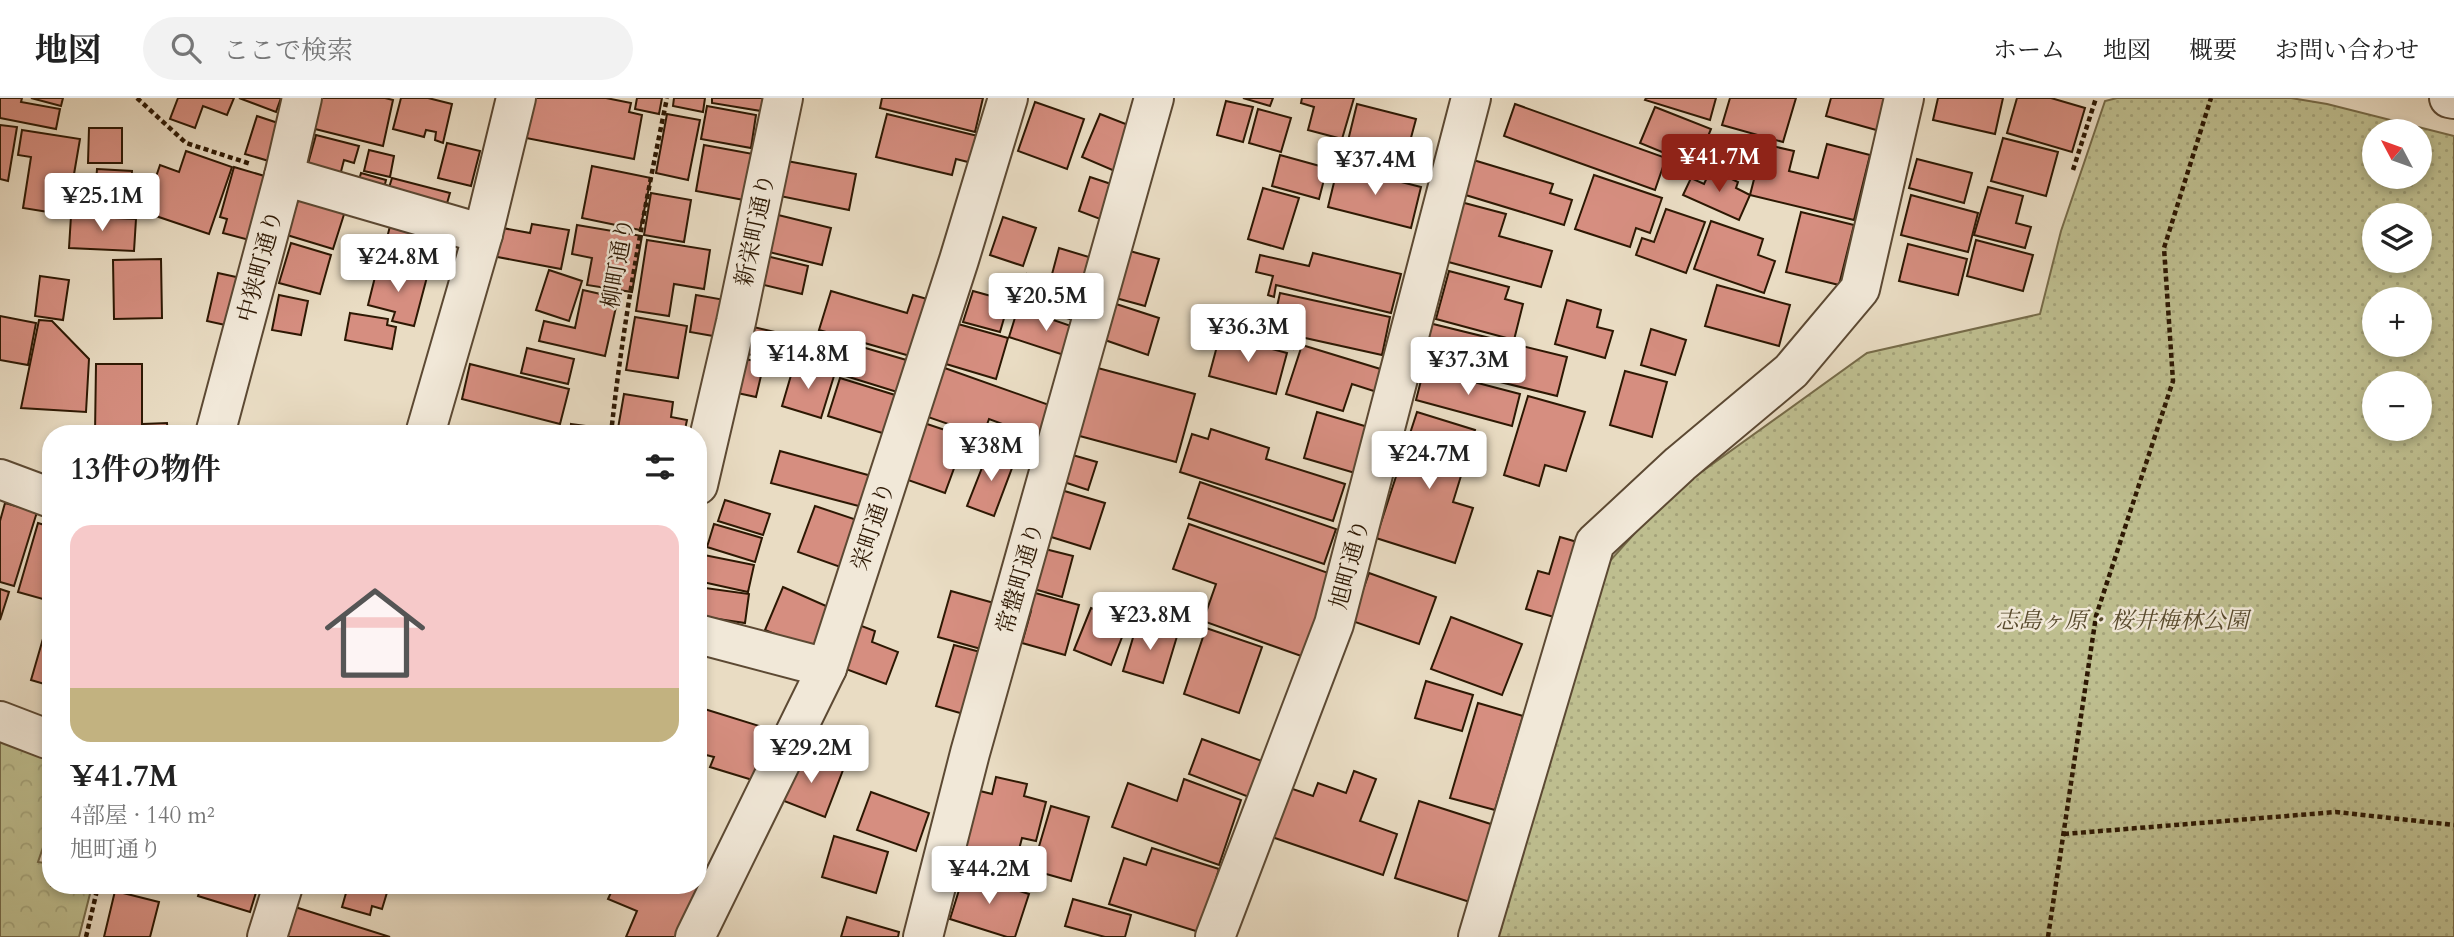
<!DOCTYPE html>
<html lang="ja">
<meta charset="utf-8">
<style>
:root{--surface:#fff;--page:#f2f2f2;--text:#222;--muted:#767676;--line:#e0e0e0;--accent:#8f2418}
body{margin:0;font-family:Cardo,"Noto Serif JP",serif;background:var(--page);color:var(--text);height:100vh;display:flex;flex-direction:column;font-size:26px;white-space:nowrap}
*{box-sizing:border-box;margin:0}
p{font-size:23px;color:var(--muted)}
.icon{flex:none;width:38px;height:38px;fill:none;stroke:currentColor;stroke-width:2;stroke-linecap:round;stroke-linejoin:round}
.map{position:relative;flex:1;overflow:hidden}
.details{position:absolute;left:42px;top:327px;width:665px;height:469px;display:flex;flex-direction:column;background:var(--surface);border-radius:28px;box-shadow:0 4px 10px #0003}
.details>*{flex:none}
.needle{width:46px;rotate:311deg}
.fabs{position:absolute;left:2362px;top:21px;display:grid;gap:14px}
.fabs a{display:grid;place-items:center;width:70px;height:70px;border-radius:50%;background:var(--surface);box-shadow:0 4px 10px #0003;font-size:35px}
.price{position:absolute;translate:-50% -60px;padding:0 16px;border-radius:7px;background:#fff;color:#222;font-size:23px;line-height:46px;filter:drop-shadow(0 2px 4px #0008)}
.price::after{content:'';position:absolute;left:50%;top:42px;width:21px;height:16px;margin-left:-10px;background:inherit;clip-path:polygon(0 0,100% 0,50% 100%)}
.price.current{background:var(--accent);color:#fff}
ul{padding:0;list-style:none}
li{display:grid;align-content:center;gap:14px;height:371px;padding:0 28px}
li span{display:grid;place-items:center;height:217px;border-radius:21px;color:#555}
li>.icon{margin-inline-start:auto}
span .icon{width:126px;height:126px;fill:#fffc;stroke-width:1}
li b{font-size:30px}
h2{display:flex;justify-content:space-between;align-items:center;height:84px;padding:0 28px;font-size:30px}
header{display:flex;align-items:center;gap:42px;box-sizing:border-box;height:98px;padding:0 35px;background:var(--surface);border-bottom:2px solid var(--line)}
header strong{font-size:33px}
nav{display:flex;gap:38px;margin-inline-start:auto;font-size:24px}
.search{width:490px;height:63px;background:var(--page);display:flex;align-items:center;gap:18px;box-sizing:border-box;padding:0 24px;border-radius:38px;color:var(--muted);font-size:26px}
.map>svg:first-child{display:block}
.forest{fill:url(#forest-crowns);stroke:#766b49;stroke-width:2}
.park{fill:url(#park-dots);stroke:#766b49;stroke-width:2;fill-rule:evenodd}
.building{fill:#d68e80;stroke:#2d1803;stroke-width:2}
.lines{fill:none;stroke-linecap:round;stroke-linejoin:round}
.minor-casing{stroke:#5c4933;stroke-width:42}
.path{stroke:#2d1803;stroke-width:4.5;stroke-dasharray:5 3.5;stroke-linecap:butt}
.minor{stroke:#f1e8d8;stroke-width:38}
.labels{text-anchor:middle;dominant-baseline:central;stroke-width:5;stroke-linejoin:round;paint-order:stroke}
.street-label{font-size:23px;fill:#2d1803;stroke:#f1e8d8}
.park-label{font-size:23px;font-style:italic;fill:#584a2d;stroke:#f1e8d8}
</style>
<header>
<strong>地図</strong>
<div class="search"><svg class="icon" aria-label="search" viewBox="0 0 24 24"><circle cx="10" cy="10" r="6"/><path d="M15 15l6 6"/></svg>ここで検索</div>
<nav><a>ホーム</a><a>地図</a><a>概要</a><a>お問い合わせ</a></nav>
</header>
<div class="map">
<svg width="2454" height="839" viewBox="0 0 2454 839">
<defs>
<pattern id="forest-crowns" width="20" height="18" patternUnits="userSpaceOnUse" patternTransform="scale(1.75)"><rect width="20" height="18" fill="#bebe8f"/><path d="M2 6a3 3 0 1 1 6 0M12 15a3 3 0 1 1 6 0" fill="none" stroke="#a4a37a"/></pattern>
<pattern id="park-dots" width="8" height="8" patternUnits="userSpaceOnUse" patternTransform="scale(1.75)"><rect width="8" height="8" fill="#bebe8f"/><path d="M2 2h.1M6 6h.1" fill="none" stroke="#a4a37a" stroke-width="1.8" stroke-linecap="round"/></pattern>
</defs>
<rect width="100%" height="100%" fill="#e9dcc3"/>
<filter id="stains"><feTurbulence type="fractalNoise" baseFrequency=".00286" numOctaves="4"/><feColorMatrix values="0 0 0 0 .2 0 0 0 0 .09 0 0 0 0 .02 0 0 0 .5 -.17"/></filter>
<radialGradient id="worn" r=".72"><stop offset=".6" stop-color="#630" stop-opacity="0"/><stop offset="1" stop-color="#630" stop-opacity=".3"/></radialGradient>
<path class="forest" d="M0,643L51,658V726L38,764L51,766V788H92L79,839H0Z"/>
<path class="park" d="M2117,0H2291L2327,6L2454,38V839H1491L1592,483L1668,398L1867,255L2040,216L2061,133L2105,3ZM2375,33H2420V79H2375ZM2375,117H2420V163H2375ZM2375,201H2420V247H2375ZM2375,285H2420V331H2375Z"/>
<g class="building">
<path d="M0,0H22L21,4L60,11L56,31L0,20Z"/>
<path d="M31,0H63L61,8Z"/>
<path d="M178,0H234L227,17L203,8L195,30L170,21Z"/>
<path d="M239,0H281L276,14Z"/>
<path d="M318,0H385L393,2L383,48L311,30Z"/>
<path d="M401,0H428L452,6L443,45L435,42L436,34L426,32L424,39L393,31Z"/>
<path d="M529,0H606L631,5L629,14L642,17L634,61L521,39Z"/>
<path d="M637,0H662L659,16L635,11Z"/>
<path d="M674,0H705L703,14L673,8Z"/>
<path d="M712,0H763L761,13L712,5Z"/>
<path d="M882,0H983L975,34L880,10Z"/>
<path d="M1243,0H1273L1270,8Z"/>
<path d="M1302,0H1354L1342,41L1308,32L1314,9L1301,5Z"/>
<path d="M1646,0H1716L1710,22L1645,2Z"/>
<path d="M1730,0H1796L1783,44L1722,27Z"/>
<path d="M1831,0H1897L1887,35L1826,18Z"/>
<path d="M1938,0H2003L1995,36L1933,22Z"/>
<path d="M2017,0H2051L2085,10L2072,54L2007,35Z"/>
<path d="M1226,3L1253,9L1243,44L1217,37Z"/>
<path d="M1035,4L1084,21L1067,71L1018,53Z"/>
<path d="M1357,6L1416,21L1408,51L1422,55L1415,81L1343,63Z"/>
<path d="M1515,6L1666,60L1655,92L1504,38Z"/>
<path d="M707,8L756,17L751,50L701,41Z"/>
<path d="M1655,9L1711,31L1696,68L1640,45Z"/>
<path d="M1258,11L1291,20L1281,54L1249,45Z"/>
<path d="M667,16L700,22L688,82L656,75Z"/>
<path d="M887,16L982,39L976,66L956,61L952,77L876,59Z"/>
<path d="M1100,16L1136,30L1117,74L1082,59Z"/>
<path d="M257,18L290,29L279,66L245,56Z"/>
<path d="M0,27L17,29L8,83L0,81Z"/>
<path d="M89,30H122V65H88Z"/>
<path d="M22,32L80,41L67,117L23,110L31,59L18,57Z"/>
<path d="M316,37L359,48L354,65L344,62L337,89L304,80Z"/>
<path d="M2003,40L2058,54L2046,98L1991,83Z"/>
<path d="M447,45L480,53L471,88L438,80Z"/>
<path d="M1763,46L1794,53L1789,73L1818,80L1827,46L1870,57L1854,122L1750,97Z"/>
<path d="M704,47L753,56L744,102L696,93Z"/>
<path d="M369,52L394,58L390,79L364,73Z"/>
<path d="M186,53L232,69L209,136L144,114L160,67L179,74Z"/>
<path d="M1280,57L1327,70L1319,101L1272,88Z"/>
<path d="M1470,61L1553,86L1550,95L1572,102L1564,127L1459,95Z"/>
<path d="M1917,61L1972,75L1964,105L1909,90Z"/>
<path d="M787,63L856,76L849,112L780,98Z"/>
<path d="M592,68L651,80L640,132L582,120Z"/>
<path d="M1338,68L1421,89L1411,130L1328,109Z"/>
<path d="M234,69L278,82L261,145L223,135L227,121L220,119Z"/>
<path d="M97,71L132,73L129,118L77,115L79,84L96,85Z"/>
<path d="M1711,71L1738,84L1736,90L1750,97L1739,122L1683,97L1691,80L1704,86Z"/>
<path d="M361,75L386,82L381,102L355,96Z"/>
<path d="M1594,77L1662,100L1650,135L1636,130L1630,149L1575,131Z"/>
<path d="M1090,79L1120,89L1108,124L1079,113Z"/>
<path d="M392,80L450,95L443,119L385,103Z"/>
<path d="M1988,89L2023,98L2016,125L2031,129L2025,150L1974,137Z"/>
<path d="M1263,90L1299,100L1283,151L1248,141Z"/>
<path d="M301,93L347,107L333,151L287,137Z"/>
<path d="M651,95L691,102L684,144L644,137Z"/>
<path d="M1911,97L1978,115L1968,154L1901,137Z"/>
<path d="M1457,103L1506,116L1499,138L1552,153L1541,189L1441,162Z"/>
<path d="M1666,111L1705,124L1686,175L1636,157L1642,140L1654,144Z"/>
<path d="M766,114L831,130L822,167L757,151Z"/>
<path d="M1801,114L1854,127L1839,187L1786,174Z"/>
<path d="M71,118L136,121L134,153L69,150Z"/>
<path d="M1003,119L1036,130L1023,168L990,157Z"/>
<path d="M1711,123L1763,141L1758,157L1775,163L1764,195L1694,171Z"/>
<path d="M532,126L569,132L561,171L492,158L497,129L530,135Z"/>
<path d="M577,127L642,138L632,194L587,187L592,160L572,156Z"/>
<path d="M390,128L456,134L447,171L383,156Z"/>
<path d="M647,142L710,152L704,191L674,186L669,218L636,213Z"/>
<path d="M1976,142L2033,157L2023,193L1967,178Z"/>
<path d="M291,145L331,157L320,196L279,185Z"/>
<path d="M1908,146L1967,161L1958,197L1899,183Z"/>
<path d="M1059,150L1102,163L1094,192L1051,180Z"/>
<path d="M1126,152L1159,161L1145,208L1112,199Z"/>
<path d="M1313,155L1401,176L1391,215L1276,187L1274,199L1268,197L1273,178L1256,174L1260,157L1309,168Z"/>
<path d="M758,156L808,168L802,196L751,184Z"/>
<path d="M161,161L162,220L114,221L113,162Z"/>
<path d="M378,167L427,179L414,228L392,223L395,214L368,207Z"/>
<path d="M549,172L582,183L569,223L536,212Z"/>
<path d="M1449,173L1509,189L1505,201L1523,206L1514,242L1436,221Z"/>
<path d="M218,175L250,182L239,230L207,223Z"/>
<path d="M1027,176L1093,195L1084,225L1018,206Z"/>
<path d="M40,178L69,182L63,222L35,218Z"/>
<path d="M1717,187L1790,207L1779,248L1705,228Z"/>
<path d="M583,192L618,200L605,258L539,243L544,223L575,230Z"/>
<path d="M831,193L907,215L913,197L941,205L924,262L819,232Z"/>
<path d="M973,193L1009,203L1000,234L963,224Z"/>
<path d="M1280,195L1390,219L1382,257L1296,238L1293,251L1269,245Z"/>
<path d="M279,197L308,203L301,237L272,232Z"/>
<path d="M696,197L725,202L719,239L690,234Z"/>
<path d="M1567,202L1601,212L1597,229L1613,233L1605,260L1555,246Z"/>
<path d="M1113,205L1159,220L1148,257L1102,241Z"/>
<path d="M1018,210L1083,232L1073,260L1009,239Z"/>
<path d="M350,215L388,221L387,227L396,229L392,251L345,242Z"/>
<path d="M0,218L36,225L28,267L0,262Z"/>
<path d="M635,219L687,228L678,280L626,272Z"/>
<path d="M39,222L52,223L89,261L86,314L21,310Z"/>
<path d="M1429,225L1567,259L1557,298L1419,264Z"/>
<path d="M741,226L775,234L769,261L735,253Z"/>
<path d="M958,226L1008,240L996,281L946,266Z"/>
<path d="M1651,231L1686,242L1675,277L1641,267Z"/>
<path d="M1220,237L1287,255L1276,296L1209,278Z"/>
<path d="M845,244L920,266L910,298L836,275Z"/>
<path d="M1302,247L1387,273L1380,295L1352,286L1343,313L1286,296Z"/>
<path d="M527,250L574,261L568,286L521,275Z"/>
<path d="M736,259L764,265L756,299L728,293Z"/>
<path d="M96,266H142V336H95Z"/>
<path d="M470,266L569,291L560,326L462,301Z"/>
<path d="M794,267L834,278L821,320L782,308Z"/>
<path d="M939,268L1052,308L1040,340L989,321L983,338L922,317Z"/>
<path d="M1094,269L1195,296L1176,364L1076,337Z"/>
<path d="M1424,271L1520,296L1512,328L1416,302Z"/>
<path d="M1625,273L1667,284L1652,339L1610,327Z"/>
<path d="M840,280L908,301L895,339L828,318Z"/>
<path d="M624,296L673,304L671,319L687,322L684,336H617Z"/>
<path d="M1528,298L1585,314L1566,373L1545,367L1539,388L1504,377Z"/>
<path d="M1317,314L1368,329L1355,375L1304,360Z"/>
<path d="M1417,314L1475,332L1453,404L1473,410L1455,465L1376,440Z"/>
<path d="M167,325L168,336H144L143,326Z"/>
<path d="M924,325L984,345L978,360L960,354L945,395L905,381Z"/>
<path d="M571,326L609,331L608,336H570Z"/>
<path d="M1211,331L1269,350L1266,361L1345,386L1333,423L1180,374L1192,336L1208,341Z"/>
<path d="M989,352L1015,362L994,418L967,408Z"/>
<path d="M780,353L879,380L870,411L771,385Z"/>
<path d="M1069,356L1097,364L1088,392L1061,383Z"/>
<path d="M1200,384L1336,431L1324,466L1188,420Z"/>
<path d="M1061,392L1105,405L1090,451L1048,438Z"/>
<path d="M725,402L770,416L763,437L718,423Z"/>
<path d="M5,405L37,414L14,488L0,484V423Z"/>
<path d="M815,408L863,424L846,471L798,454Z"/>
<path d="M38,425L51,429L50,503L18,494Z"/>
<path d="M714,426L762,440L755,464L707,449Z"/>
<path d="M1189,426L1334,477L1304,559L1203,523L1216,486L1173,471Z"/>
<path d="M1560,439L1584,446L1561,521L1526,511L1538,473L1549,476Z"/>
<path d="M1037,449L1073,458L1062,499L1027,489Z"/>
<path d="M699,456L754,467L748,494L698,483Z"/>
<path d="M1369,475L1436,499L1419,546L1352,523Z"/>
<path d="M698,489L749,496L745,525L698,518Z"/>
<path d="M783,489L842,515L823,556L765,532Z"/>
<path d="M0,491L9,494L0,522Z"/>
<path d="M951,493L994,505L981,551L938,539Z"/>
<path d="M1028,493L1079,507L1065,557L1022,545L1031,513L1022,511Z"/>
<path d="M1091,510L1128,524L1111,567L1074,552Z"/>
<path d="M51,513V588L31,582Z"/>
<path d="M1451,519L1522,546L1502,597L1431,571Z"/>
<path d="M1138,523L1178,535L1163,585L1123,573Z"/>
<path d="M851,524L875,533L872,544L898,554L886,586L835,567Z"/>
<path d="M1206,530L1262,549L1239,615L1184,596Z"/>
<path d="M698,542L708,543L701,603H698Z"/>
<path d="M954,547L984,555L967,617L936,608Z"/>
<path d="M1426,583L1473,597L1462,633L1415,620Z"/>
<path d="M1478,605L1523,618L1495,712L1450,700Z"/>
<path d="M698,609L775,633L759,684L710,669L714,659L698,655Z"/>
<path d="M1202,641L1262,663L1249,699L1189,676Z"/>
<path d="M798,654L843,672L825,719L779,701Z"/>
<path d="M1354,673L1376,681L1360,723L1397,736L1383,777L1269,738L1287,689L1313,698L1318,685L1346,695Z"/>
<path d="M996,679L1027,686L1024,698L1046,704L1036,743L1022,740L1012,778L954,764L972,691L992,696Z"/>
<path d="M1184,681L1241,702L1219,767L1112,729L1128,685L1177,703Z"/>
<path d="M871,694L929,715L916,753L857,732Z"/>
<path d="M1419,703L1500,729L1476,806L1395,780Z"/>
<path d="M1051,708L1089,719L1071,783L1032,772Z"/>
<path d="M834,738L888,754L876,795L822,779Z"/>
<path d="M1152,750L1219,771L1199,834L1109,806L1124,760L1146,767Z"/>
<path d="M964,776L1029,796L1015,839H1007L950,821Z"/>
<path d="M698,779L707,783L682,839H626L637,813L608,801L614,788H698Z"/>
<path d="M201,788H258L250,814L198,798Z"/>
<path d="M348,788H389L382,811L372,808L370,817L342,809Z"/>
<path d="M115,793L159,804L150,839H104Z"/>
<path d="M1073,801L1131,817L1125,839H1105L1065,828Z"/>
<path d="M295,809L390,839H285Z"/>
<path d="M847,819L899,834L898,839H841Z"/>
</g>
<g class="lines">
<defs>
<g id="minor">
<path d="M2449,0L2454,1"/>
<path d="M284,78L483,136"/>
<path d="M215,336L284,78L302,0"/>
<path d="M425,336L483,136L516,0"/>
<path d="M0,381L51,400"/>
<path d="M698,387L736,224L783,0"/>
<path d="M698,536L827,570"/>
<path d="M0,623L47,641"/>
<path d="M267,839L283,788"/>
<path d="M695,839L827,570L959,162L1008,0"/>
<path d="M923,839L970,655L1154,0"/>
<path d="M1215,839L1334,526L1471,0"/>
<path d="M1478,839L1595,445L1680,366L1791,273L1860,191L1904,0"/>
</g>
</defs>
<use href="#minor" class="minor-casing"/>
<g class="path">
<path d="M137,0L186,45L251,66"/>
<path d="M2073,72L2096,0"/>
<path d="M611,336C623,223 644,111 667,0"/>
<path d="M2064,736L2336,714L2454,727"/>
<path d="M86,839L98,788"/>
<path d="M2048,839L2096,518L2173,283L2164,150L2211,0"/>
</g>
<use href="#minor" class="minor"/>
</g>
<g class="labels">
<g class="street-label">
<text transform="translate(755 132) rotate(-78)">新栄町通り</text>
<text transform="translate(618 165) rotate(-80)">柳町通り</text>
<text transform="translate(260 168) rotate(-75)">中狭町通り</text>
<text transform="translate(873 428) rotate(-72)">栄町通り</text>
<text transform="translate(1350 466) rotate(-75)">旭町通り</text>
<text transform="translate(1020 480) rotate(-74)">常盤町通り</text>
</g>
<g class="park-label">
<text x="2122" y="522">志島ヶ原・桜井梅林公園</text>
</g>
</g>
<rect width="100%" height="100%" filter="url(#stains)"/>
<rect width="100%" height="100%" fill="url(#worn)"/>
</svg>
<div class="fabs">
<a><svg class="needle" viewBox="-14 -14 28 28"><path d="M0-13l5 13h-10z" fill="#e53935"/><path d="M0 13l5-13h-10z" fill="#767676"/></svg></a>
<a><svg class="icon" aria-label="layers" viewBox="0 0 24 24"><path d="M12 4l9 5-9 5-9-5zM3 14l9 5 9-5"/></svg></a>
<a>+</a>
<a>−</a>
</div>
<b class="price current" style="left:1719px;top:96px">¥41.7M</b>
<b class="price" style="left:1375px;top:99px">¥37.4M</b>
<b class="price" style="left:102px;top:135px">¥25.1M</b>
<b class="price" style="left:398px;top:196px">¥24.8M</b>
<b class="price" style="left:1046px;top:235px">¥20.5M</b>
<b class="price" style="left:1248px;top:266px">¥36.3M</b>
<b class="price" style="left:808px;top:293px">¥14.8M</b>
<b class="price" style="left:1468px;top:299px">¥37.3M</b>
<b class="price" style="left:991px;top:385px">¥38M</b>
<b class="price" style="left:1429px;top:393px">¥24.7M</b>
<b class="price" style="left:1150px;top:554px">¥23.8M</b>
<b class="price" style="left:811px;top:687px">¥29.2M</b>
<b class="price" style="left:989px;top:808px">¥44.2M</b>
<section class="details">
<h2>13件の物件<svg class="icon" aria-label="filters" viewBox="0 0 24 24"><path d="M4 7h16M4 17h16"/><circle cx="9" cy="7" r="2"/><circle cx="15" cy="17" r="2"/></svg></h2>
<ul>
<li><span style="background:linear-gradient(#f6c9c9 75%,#c2b280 0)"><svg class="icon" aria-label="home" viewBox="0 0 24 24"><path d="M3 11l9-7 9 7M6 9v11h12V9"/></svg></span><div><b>¥41.7M</b><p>4部屋 · 140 m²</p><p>旭町通り</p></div></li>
</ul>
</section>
</div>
